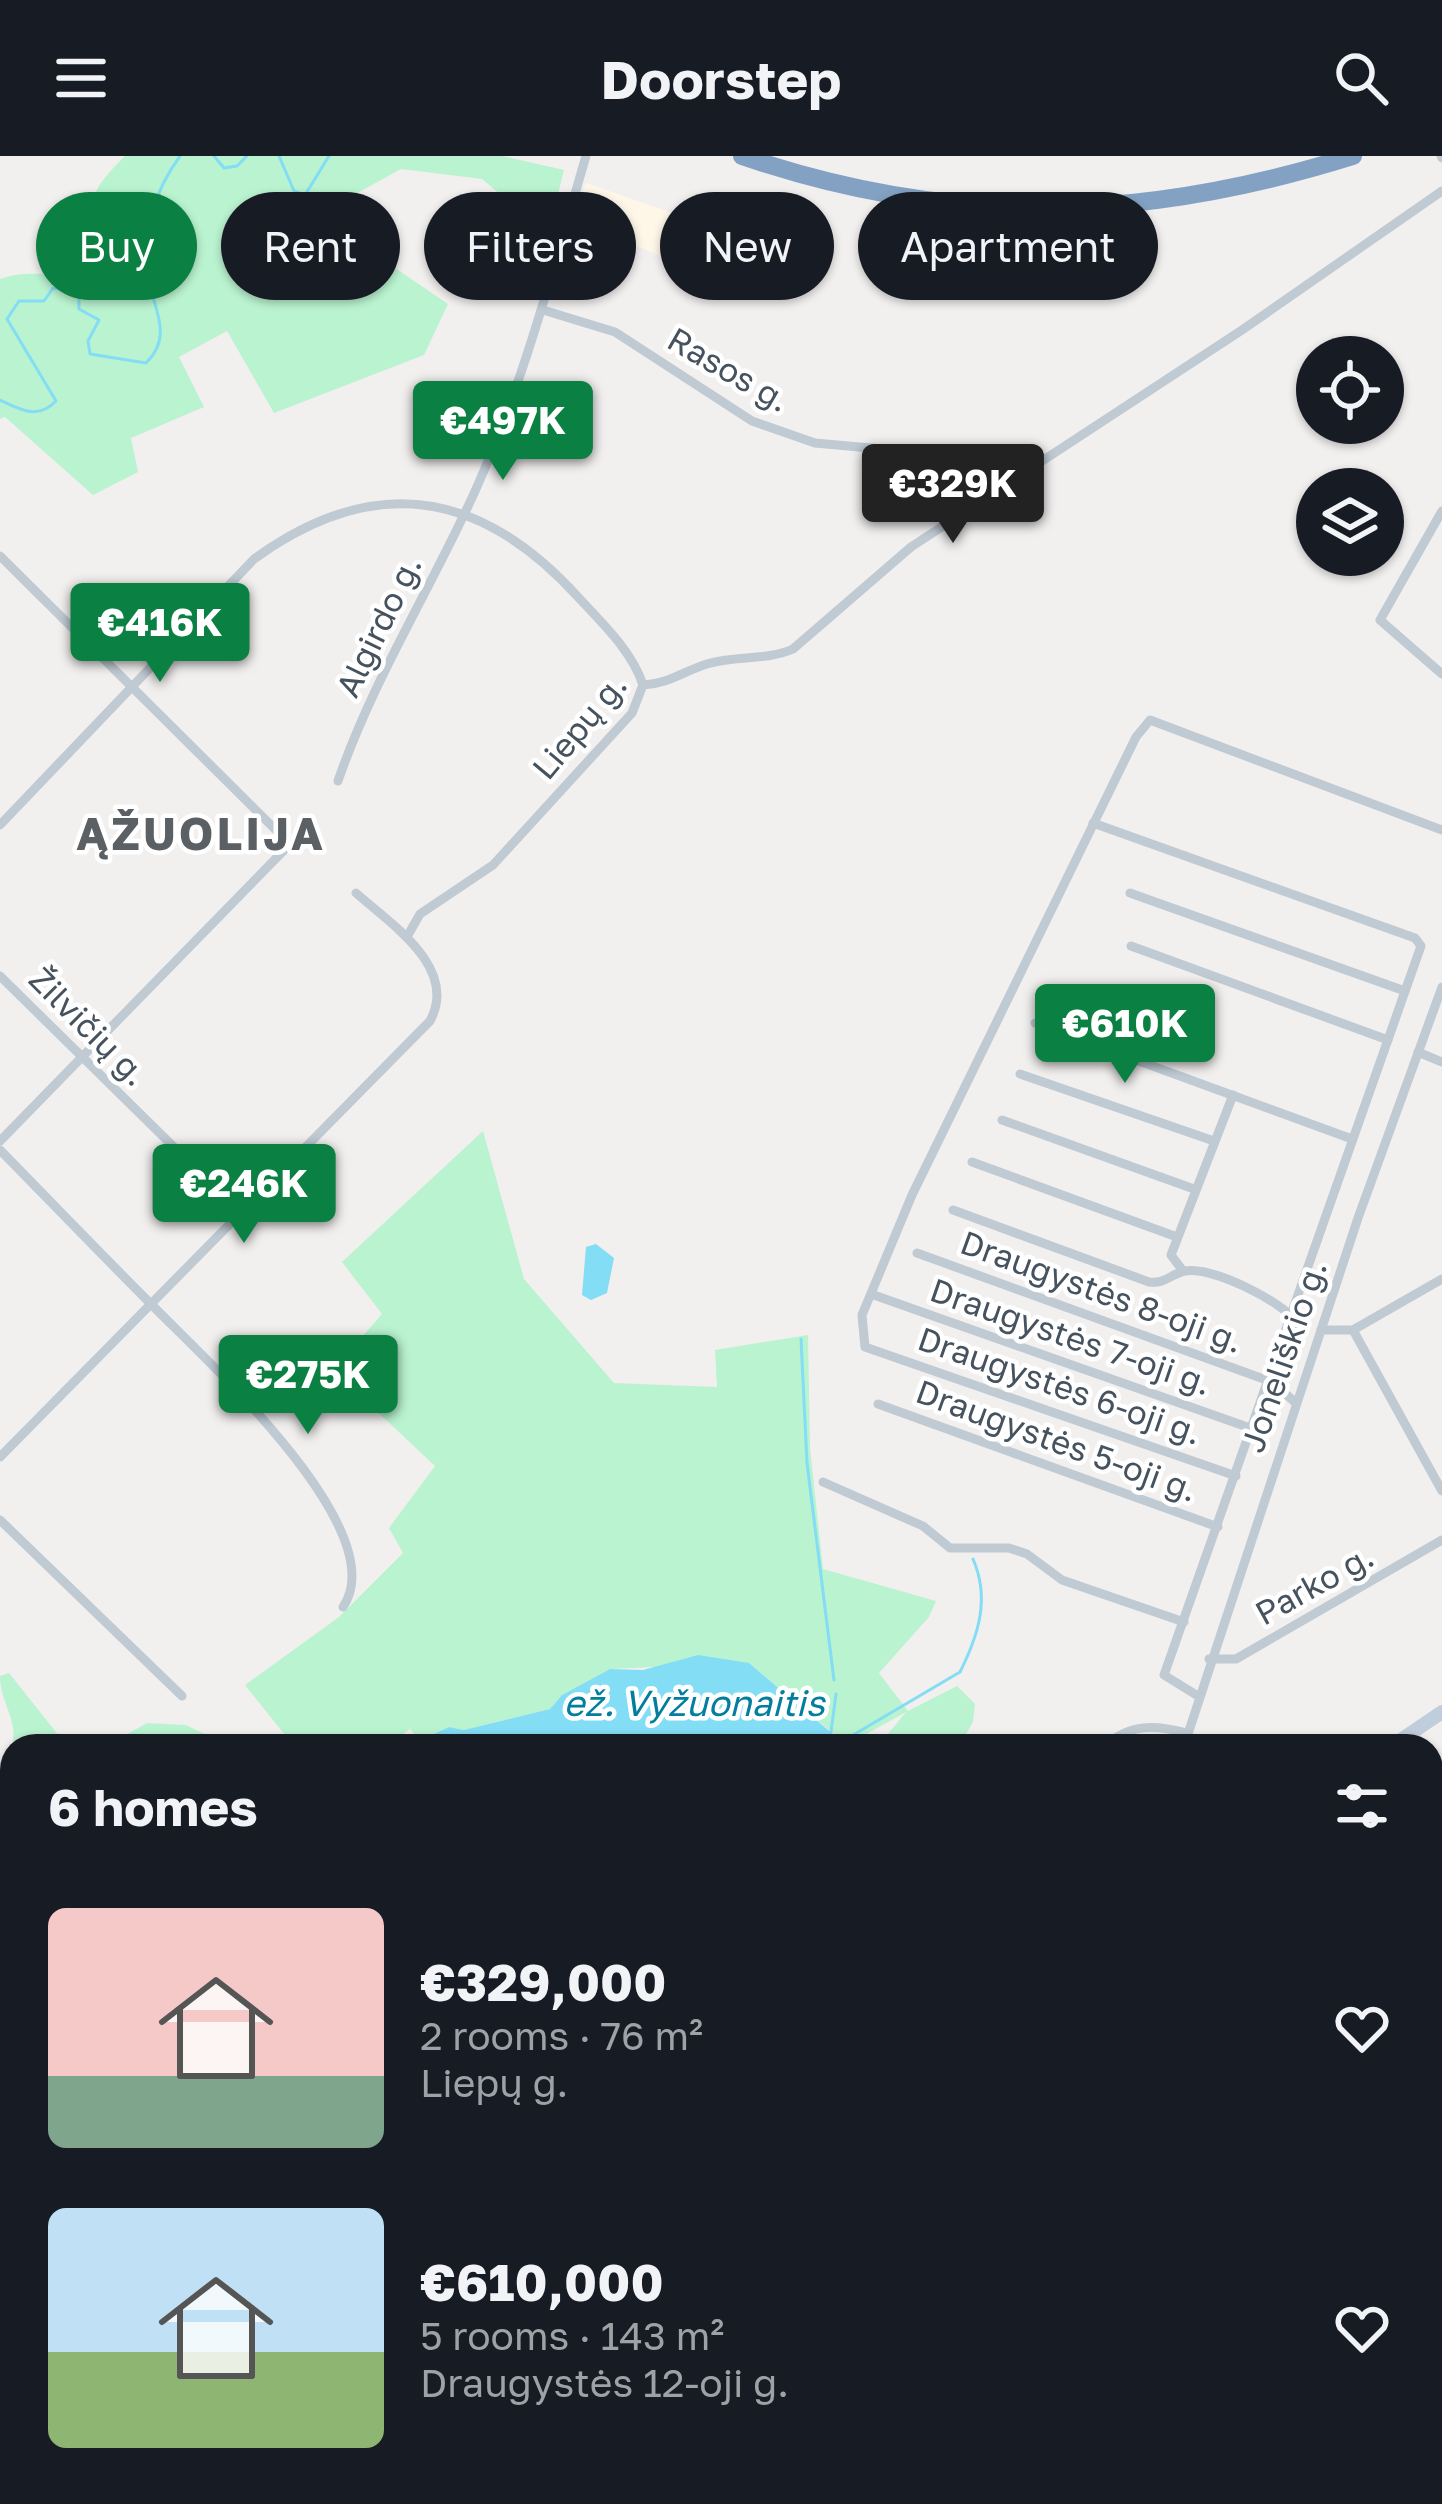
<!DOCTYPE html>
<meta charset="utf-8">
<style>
:root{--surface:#171b24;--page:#20242c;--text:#f1f3f6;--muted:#9ea1a6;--accent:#0b8043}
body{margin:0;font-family:"Golos Text",sans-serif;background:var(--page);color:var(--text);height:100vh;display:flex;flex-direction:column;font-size:45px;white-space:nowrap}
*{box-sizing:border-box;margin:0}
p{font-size:39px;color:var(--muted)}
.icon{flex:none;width:66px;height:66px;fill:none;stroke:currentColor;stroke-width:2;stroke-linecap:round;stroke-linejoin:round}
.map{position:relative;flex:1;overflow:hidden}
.sheet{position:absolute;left:0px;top:1578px;width:1443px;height:771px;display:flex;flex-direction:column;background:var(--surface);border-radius:36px 36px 0 0;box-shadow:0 3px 9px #0004}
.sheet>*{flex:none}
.guide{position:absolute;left:36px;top:36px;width:1371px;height:108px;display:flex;gap:24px}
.tools{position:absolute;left:1296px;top:180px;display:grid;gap:24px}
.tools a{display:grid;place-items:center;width:108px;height:108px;border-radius:50%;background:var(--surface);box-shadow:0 3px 9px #0004;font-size:60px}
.price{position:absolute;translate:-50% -102px;padding:0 27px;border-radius:12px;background:var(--accent);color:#fff;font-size:39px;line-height:78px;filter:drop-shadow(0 3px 6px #0008)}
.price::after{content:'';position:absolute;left:50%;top:72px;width:36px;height:27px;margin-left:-18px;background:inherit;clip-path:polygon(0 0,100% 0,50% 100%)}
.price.current{background:#222;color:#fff}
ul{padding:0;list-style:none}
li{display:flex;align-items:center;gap:36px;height:300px;padding:0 48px}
li span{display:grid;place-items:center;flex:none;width:336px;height:240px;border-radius:18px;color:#555}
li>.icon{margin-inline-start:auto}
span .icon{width:144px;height:144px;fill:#fffc;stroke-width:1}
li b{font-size:51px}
h2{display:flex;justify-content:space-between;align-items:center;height:144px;padding:0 48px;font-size:51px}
.chip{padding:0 42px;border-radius:54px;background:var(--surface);box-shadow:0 3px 9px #0004;font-size:42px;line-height:108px}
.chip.current{background:var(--accent);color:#fff}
header{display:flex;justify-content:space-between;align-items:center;height:156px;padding:0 48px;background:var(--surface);font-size:54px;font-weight:700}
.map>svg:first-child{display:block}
.commercial{fill:#fef7e8}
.green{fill:#baf3d0}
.water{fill:#83ddf4}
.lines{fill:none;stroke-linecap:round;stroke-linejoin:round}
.stream{stroke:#83ddf4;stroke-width:3}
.street{stroke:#bfcad3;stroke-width:9}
.secondary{stroke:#c0cdda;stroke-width:14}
.highway{stroke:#83a2c3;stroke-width:18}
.labels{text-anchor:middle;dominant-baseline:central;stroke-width:9;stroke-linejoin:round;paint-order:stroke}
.street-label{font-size:33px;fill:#46535f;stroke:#fff}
.water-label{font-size:36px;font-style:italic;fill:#037e9e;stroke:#fff}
.district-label{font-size:45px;font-weight:bold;letter-spacing:3px;fill:#5b6065;stroke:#fff}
</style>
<header><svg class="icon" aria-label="menu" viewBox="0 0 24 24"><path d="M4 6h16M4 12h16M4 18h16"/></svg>Doorstep<svg class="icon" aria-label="search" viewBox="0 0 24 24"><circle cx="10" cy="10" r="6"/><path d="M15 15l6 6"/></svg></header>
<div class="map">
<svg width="1442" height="2348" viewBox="0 0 1442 2348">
<rect width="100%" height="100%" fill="#f2efef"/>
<path class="commercial" d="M586,27L778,94L764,130L737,129L573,66Z"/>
<g class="green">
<path d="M125,0H503L564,14L548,79L482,23L401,13L352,40L395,112L448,148L424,199L274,257L227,175L179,201L204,251L131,282L138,316L93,339L5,261L0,263V123C38,109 80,129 116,114L121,100C90,47 79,46 125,0Z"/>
<path d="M483,975L524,1123L614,1227L717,1231L715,1194L808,1179L810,1292L823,1413L936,1445L929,1461L879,1517L908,1555L957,1530L975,1548L973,1566L959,1590H878L906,1556L847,1589L749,1507L610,1513L562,1539L550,1553L464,1574L449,1571L419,1584L410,1573L387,1590H303L289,1584L245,1529L339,1461L403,1397L389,1372L435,1310L333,1214L382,1158L342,1106Z"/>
<path d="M9,1517L67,1590H12C19,1565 0,1546 0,1520Z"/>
<path d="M147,1567L186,1569L225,1588L238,1583L267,1590H106Z"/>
</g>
<g class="water">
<path d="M596,1088L614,1102L607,1137L591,1144L582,1139L586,1091Z"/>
<path d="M698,1499L749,1507L847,1590H407L449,1571L464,1574L550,1553L562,1539L610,1513L643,1514Z"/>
</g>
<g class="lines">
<g class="stream">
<path d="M214,0L224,12L237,10L247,0"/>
<path d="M279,0L294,35L305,39L329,0"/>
<path d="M0,244C21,254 38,264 56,245L7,163L19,145H44L53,132L79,135V153L99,164L88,185L90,198L146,207C175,179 152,150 147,118C141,75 156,33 180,0"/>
<path d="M801,1183L807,1307L834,1524"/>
<path d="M831,1576L836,1538"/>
<path d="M843,1585L960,1516C979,1478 990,1442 973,1403"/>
<path d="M0,2153L12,2148"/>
</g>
<g class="street">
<path d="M1441,0L1442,2"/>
<path d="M543,154L615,176L752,265L815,287L1036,307"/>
<path d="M1442,355L1380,464L1442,518"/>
<path d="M0,400L290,688L0,985"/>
<path d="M643,529C668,528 684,515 707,508C735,499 766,505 793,493L911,391L1242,174L1442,35"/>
<path d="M338,625C373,523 432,431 476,333C524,225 553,113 586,0"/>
<path d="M1093,667L1415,782L1421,790L1164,1519L1198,1540"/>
<path d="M0,669L254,403C374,316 481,334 578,441C602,467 632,495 643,529"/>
<path d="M1130,737L1405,835"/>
<path d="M408,779L420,758L493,709L632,557L643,529"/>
<path d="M1131,790L1388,884"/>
<path d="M0,820L243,1059"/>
<path d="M1035,867L1352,983"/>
<path d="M1418,896L1442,906"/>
<path d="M1020,918L1214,985"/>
<path d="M1002,964L1194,1033"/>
<path d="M0,994C50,1045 99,1096 149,1146C199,1198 396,1373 343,1451"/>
<path d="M972,1006L1177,1081"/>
<path d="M953,1054L1149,1126C1166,1128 1170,1118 1185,1115C1212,1110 1281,1145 1297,1166L1280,1233L1296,1247"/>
<path d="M917,1097L1272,1226"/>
<path d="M1183,1115L1171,1099L1233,939"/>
<path d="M871,1138L1253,1273"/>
<path d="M1321,1174H1353L1442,1123"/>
<path d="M1353,1174L1442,1335"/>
<path d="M878,1248L1218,1371"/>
<path d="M0,1301L430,865C459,812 391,768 356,737"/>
<path d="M1236,1320L865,1191L862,1159L912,1039L1136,581L1150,564L1442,674"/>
<path d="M823,1326L923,1370L950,1392H1009L1027,1398L1062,1424L1184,1466"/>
<path d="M0,1364L182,1540"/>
<path d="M1209,1503H1236L1442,1384"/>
<path d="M1105,1590C1130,1567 1156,1569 1187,1577"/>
<path d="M1184,1590L1358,1062L1442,831"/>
<path d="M0,1742L12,1743"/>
<path d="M0,1999L12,1991"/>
<path d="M1154,2337L1177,2348"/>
<path d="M706,2348L710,2337"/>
<path d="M1062,2348L1065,2337"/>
<path d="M1309,2348L1319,2337"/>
</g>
<g class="secondary">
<path d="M1392,1590L1442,1556"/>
<path d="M286,2348L302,2337"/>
</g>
<g class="highway">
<path d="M742,0C952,72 1142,66 1353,0"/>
<path d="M1431,2237L1442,2218"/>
<path d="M1368,2348L1374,2337"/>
</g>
</g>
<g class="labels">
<g class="street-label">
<text transform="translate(729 213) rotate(30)">Rasos g.</text>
<text transform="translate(378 470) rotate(-64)">Algirdo g.</text>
<text transform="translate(579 570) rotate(-50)">Liepų g.</text>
<text transform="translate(89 870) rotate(45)">Žilvičių g.</text>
<text transform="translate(1102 1135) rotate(20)">Draugystės 8-oji g.</text>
<text transform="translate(1071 1180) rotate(19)">Draugystės 7-oji g.</text>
<text transform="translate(1283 1200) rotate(-71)">Joneliškio g.</text>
<text transform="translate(1060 1229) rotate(19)">Draugystės 6-oji g.</text>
<text transform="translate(1057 1284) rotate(20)">Draugystės 5-oji g.</text>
<text transform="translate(1314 1428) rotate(-29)">Parko g.</text>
</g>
<g class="water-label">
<text x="694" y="1546">ež. Vyžuonaitis</text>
</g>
<g class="district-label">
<text x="201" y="677">ĄŽUOLIJA</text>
</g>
</g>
</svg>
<div class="tools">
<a><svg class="icon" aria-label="locate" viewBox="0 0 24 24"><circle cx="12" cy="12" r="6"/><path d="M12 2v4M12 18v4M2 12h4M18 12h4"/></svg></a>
<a><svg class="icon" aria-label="layers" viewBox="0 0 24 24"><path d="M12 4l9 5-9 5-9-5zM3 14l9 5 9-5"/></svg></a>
</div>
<b class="price" style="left:503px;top:327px">€497K</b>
<b class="price current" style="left:953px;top:390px">€329K</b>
<b class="price" style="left:160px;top:529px">€416K</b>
<b class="price" style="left:1125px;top:930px">€610K</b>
<b class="price" style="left:244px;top:1090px">€246K</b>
<b class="price" style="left:308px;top:1281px">€275K</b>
<div class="guide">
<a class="chip current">Buy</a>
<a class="chip">Rent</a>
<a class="chip">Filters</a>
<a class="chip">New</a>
<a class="chip">Apartment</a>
</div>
<section class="sheet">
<h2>6 homes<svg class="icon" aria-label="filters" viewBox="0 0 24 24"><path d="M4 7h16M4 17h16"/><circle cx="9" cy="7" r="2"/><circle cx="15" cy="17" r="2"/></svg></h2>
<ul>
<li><span style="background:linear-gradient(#f6c9c9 70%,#7fa58c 0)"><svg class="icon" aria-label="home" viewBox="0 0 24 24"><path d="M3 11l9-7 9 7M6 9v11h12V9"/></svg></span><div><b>€329,000</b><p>2 rooms · 76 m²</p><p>Liepų g.</p></div><svg class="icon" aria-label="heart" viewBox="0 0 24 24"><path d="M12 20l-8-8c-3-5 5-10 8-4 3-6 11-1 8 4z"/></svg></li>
<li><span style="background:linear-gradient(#bfe0f5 60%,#8fb573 0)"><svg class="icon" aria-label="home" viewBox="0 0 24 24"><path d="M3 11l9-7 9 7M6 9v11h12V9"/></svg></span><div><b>€610,000</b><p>5 rooms · 143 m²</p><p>Draugystės 12-oji g.</p></div><svg class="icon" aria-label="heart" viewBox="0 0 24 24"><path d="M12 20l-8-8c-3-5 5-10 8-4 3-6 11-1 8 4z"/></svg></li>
</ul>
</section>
</div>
